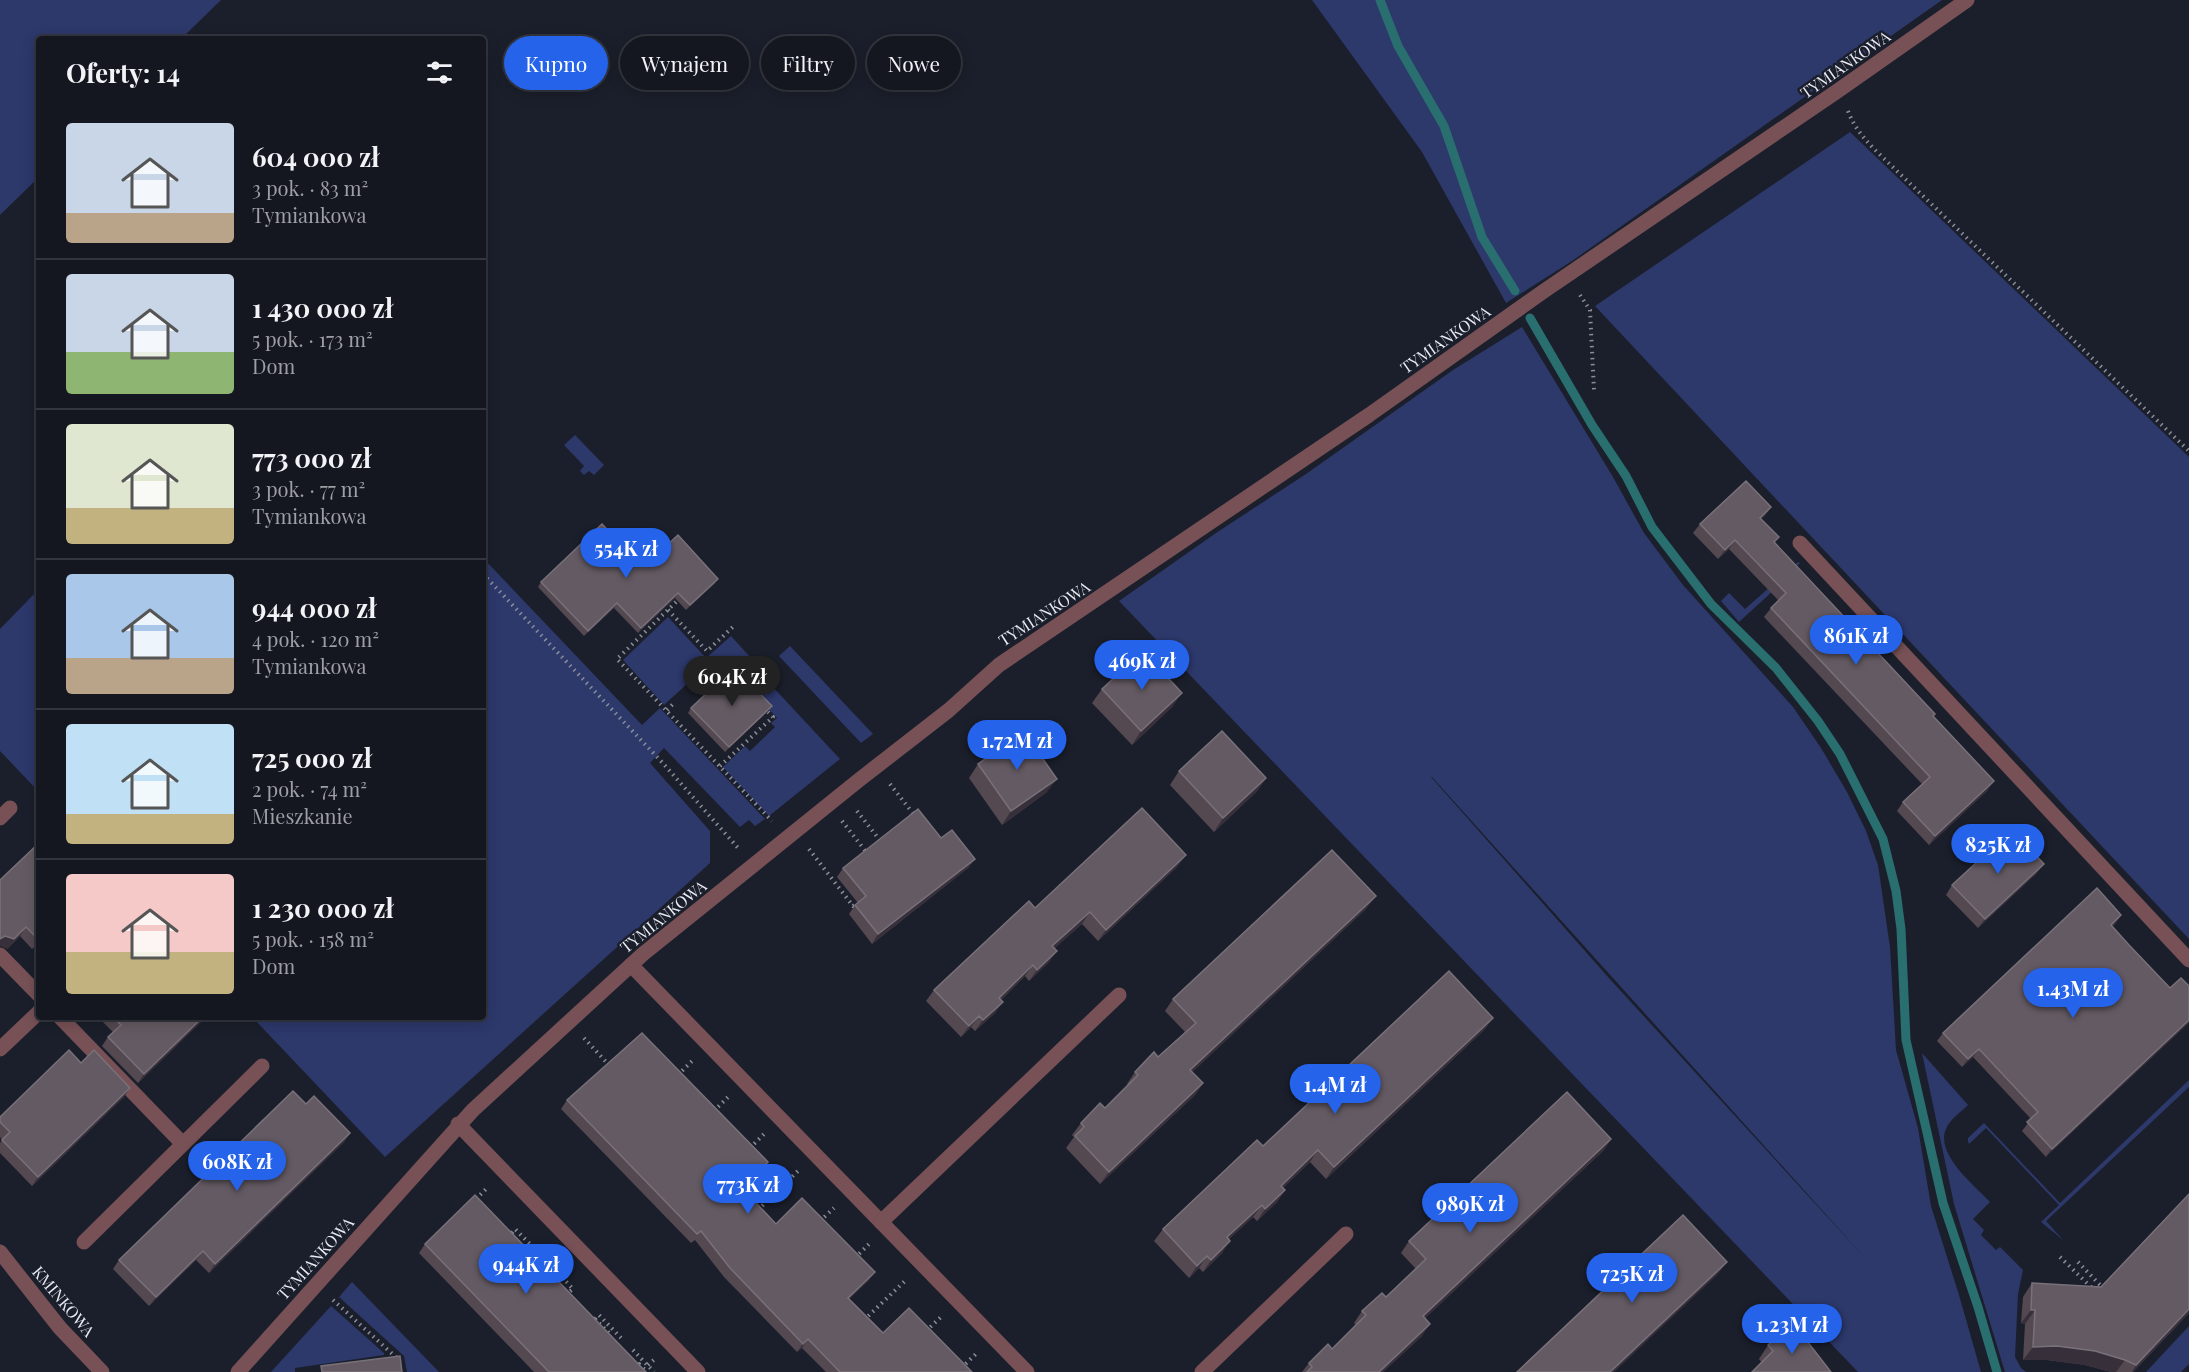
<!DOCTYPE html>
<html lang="pl">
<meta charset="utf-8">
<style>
:root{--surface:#141720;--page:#21242d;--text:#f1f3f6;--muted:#9d9fa5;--line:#33363e;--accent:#2563eb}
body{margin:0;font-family:"Playfair Display",serif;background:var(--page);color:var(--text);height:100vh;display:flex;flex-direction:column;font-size:22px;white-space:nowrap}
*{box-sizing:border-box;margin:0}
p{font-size:20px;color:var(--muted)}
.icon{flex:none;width:33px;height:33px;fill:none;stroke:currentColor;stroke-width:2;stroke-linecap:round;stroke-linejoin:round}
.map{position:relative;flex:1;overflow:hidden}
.details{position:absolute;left:36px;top:36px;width:450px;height:984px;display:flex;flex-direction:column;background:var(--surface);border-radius:6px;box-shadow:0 3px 15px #0003,0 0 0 2px var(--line)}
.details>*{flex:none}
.banner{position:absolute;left:504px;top:36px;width:570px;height:54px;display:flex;gap:12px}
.price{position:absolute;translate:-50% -51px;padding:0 14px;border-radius:21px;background:var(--accent);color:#fff;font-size:20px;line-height:39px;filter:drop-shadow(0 2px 3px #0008)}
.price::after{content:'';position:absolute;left:50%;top:36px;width:18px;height:14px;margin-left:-9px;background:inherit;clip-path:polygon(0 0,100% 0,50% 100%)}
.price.selected{background:#222;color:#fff}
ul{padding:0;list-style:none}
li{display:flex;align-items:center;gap:18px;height:150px;padding:0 30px}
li+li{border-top:2px solid var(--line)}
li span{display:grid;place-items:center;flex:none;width:168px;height:120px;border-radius:6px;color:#555}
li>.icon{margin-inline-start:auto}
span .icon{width:72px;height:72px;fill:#fffc;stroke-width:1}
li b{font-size:26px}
h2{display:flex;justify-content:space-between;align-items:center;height:72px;padding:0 30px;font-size:26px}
.tag{padding:0 21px;border-radius:27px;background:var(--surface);box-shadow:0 3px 15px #0003,0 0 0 2px var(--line);font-size:21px;line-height:54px}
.tag.selected{background:var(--accent);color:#fff}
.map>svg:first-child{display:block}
.green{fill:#2d386b;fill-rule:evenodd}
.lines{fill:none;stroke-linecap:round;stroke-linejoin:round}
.stream{stroke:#296f70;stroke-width:9}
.path{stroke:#8a8e98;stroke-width:4;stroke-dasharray:1.5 4.5;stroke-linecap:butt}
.minor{stroke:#775156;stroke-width:15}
.wall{fill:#544851}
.shaded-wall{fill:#37303b}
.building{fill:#645a63;stroke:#79717a;stroke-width:1.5}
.labels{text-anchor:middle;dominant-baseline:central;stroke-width:5;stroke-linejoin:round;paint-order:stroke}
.street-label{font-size:16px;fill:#e9ecf5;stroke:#1b1f2b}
</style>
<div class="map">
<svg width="2189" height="1372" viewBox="0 0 2189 1372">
<rect width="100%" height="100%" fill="#1b1f2b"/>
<g class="green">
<path d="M0,0H221L181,39H39V177L0,215Z"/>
<path d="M1312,0H1942L1572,261L1506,303L1422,152Z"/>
<path d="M1850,132L2189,457V939L1595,306Z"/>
<path d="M1522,327L1613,477L1644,533L1683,585L1793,707L1821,748L1847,792L1866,831L1878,865L1890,947L1896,1050L1918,1128L1931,1206L1959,1295L1981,1372H1858L1119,601L1216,533L1306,474L1453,370ZM1431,777H1432L1865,1258L1608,977Z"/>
<path d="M575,435L604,465L594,475L589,471L584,475L580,471L584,466L564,445Z"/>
<path d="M483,558L642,725L660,708L765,819L755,826L749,820L740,827L664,748L650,763L710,831V863L385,1157L252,1017H483Z"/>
<path d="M1798,562L1800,563L1797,566L1798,568L1739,622L1721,601L1729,593L1745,609Z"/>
<path d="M39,589V792L0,751V629Z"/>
<path d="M668,617L706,658L731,636L750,657L742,665L720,666L696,689L689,682L664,705L623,660Z"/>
<path d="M790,646L873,734L861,743L779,656Z"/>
<path d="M759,672L840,759L769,816L723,767L745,746L750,751L775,727L771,723L777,718L746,685Z"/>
<path d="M1922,1053L1968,1105C1961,1112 1949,1120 1946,1129C1935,1154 1974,1185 1990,1202L1973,1219L1984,1230L1981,1235L1996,1250L2000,1247L2023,1270L2018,1294L2015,1357L2021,1368L2026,1372H2005L1954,1204Z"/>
<path d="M2189,1080V1087L2046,1221L2063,1240L2041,1222L2059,1205L1986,1128L1969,1144L1968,1141V1138L1984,1123L2060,1203Z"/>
<path d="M352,1282L439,1372H407L404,1356L339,1297Z"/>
<path d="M331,1306L384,1353V1355L295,1368V1372H271Z"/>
<path d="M2189,1326V1364L2181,1372H2146Z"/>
</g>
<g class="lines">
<g class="stream">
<path d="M1380,0L1398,46L1444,126L1482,237L1515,291"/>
<path d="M1530,318L1592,425L1626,476L1652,527L1711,604L1776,668L1818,721L1840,754L1883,839L1896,891L1901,929L1906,1040L1943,1203L1978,1307L1997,1372"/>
</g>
<g class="path">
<path d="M1848,111C1854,127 1863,137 1874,149L2189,451"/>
<path d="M1580,295L1590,310L1594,390"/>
<path d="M483,574L660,760L739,849"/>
<path d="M676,602L617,659L772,821"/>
<path d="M668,610L707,651L735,625"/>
<path d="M667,710L674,703"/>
<path d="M720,766L773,717L768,712"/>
<path d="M890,784L915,816"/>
<path d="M857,811L882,843"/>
<path d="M842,821L867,853"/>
<path d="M809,849L853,906L857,903"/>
<path d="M584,1038L608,1064"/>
<path d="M678,1075L692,1061"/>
<path d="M714,1111L728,1097"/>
<path d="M750,1148L764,1134"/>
<path d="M476,1199L487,1188"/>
<path d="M758,1210L800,1169"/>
<path d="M820,1221L834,1208"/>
<path d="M512,1233L515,1229L539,1253"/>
<path d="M2060,1257L2094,1290"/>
<path d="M855,1258L871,1242"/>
<path d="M2078,1262L2101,1286L2097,1289"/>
<path d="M550,1264L573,1289L569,1292"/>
<path d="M333,1300L398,1359"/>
<path d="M595,1319L609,1333L606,1335"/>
<path d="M595,1319L599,1315L622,1339"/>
<path d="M864,1320L906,1280"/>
<path d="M926,1331L942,1316"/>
<path d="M633,1350L654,1372"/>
<path d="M648,1365L655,1359"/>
<path d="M638,1372L634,1369L639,1364L647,1372"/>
<path d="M957,1372L978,1352"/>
</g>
<g class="minor">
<path d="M1800,543L2189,960"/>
<path d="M0,818L10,808"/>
<path d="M0,955L39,995"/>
<path d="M631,965L1027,1372"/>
<path d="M60,1017L183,1144"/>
<path d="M0,1049L39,1012"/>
<path d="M458,1124L698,1372"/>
<path d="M881,1222L1119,995"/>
<path d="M84,1242L262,1066"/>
<path d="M0,1252L60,1328L102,1372"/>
<path d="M238,1372L473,1110L643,954L859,780L949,710L999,665L1369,415L1544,291L1836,92L1967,0"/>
<path d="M1202,1372L1346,1234"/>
</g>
</g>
<g class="wall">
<path d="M1771,507L1761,519L1775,543L1933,717L1988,790L1929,845L1897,811L1903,802L1922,784L1764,617L1771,608L1779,601L1729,549L1718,559L1693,533L1700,524Z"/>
<path d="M643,567L715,583L686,610L675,598L638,633L614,608L584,636L538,587L541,582Z"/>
<path d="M1102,689L1173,706L1132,745L1092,703Z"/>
<path d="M691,708L768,711L725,752L688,713Z"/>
<path d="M978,764L1047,792L1002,825L969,778Z"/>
<path d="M1179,771L1266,778L1257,791L1214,832L1170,785Z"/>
<path d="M941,838L975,859L968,868L872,944L849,914L855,905L858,903L837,877L843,868Z"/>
<path d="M39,843V943L32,949L20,936L7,949Z"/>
<path d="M1178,866L1098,941L1082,924L1054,948L1049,962L1029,981L1025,976L1001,1000L995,1013L975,1031L971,1027L961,1037L926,1001L934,990L1035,908Z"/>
<path d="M2037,873L1978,928L1946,895L1952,885Z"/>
<path d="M1367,908L1192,1072L1203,1083L1195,1095L1100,1184L1066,1148L1074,1137L1072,1135L1081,1123L1105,1108L1128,1085L1127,1084L1135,1072L1158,1057L1185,1032L1165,1011L1173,999Z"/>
<path d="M2116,923L2112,927L2170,988L2046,1157L2022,1131L2031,1119L1973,1057L1962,1067L1937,1041L1943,1033Z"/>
<path d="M105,1017H206L138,1083L102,1046L108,1037L113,1032L102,1021Z"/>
<path d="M1493,1018L1484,1030L1326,1179L1310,1162L1283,1188L1285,1190L1277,1202L1257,1221L1253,1217L1229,1239L1222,1253L1203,1272L1199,1268L1189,1278L1154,1241L1163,1229L1263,1146Z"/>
<path d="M81,1063L124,1097L32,1186L0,1153V1143L2,1140L0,1137V1117Z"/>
<path d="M567,1100L768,1162L762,1171L743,1189L776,1224L875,1272L868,1281L849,1299L883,1333L972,1372H826L802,1348L797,1352L724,1277L695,1240L691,1243L561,1109Z"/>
<path d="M306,1104L350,1133L344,1142L209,1273L196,1260L149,1306L113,1269L119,1260Z"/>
<path d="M1611,1139L1603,1151L1425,1318L1422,1336L1383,1372H1302L1309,1363L1332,1349L1356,1325L1354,1323L1362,1311L1386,1297L1416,1269L1401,1253L1409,1241Z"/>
<path d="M425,1244L646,1372H534L419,1253Z"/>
<path d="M2032,1283L2189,1313L2133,1372H2111L2085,1365L2047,1360H2023L2025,1324L2021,1323L2023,1297Z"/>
<path d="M1768,1345L1831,1372L1762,1363L1759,1359Z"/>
</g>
<g class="shaded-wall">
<path d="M1771,507L1765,516L1753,527L1760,518Z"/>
<path d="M1735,540L1729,549L1718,559L1725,550Z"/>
<path d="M718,579L715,583L686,610L690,605Z"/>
<path d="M678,593L675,598L638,633L641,628Z"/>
<path d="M617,603L614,608L584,636L588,631Z"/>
<path d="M1182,693L1173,706L1132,745L1141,731Z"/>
<path d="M772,706L768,711L725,752L729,747Z"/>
<path d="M1266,778L1257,791L1214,832L1223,818Z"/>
<path d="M1057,779L1047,792L1002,825L1011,811Z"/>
<path d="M1994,781L1988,790L1929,845L1935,836Z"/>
<path d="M1186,855L1178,866L1098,941L1106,930Z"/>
<path d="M975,859L968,868L872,944L878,934Z"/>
<path d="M2044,864L2037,873L1978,928L1985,919Z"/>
<path d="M1376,896L1367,908L1182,1082L1190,1070Z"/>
<path d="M1090,912L1082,924L1044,958L1052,946Z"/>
<path d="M2121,915L2116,923L2105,933L2111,925Z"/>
<path d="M26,927L20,936L7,949L0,946V939Z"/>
<path d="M1057,951L1049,962L1029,981L1037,970Z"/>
<path d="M1033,965L1025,976L991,1009L999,998Z"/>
<path d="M1003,1002L995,1013L975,1031L983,1020Z"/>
<path d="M979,1016L971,1027L961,1037L969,1026Z"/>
<path d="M203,1017H206L138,1083L144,1074Z"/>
<path d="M1493,1018L1484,1030L1326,1179L1334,1167Z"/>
<path d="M2189,1020V1023L2046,1157L2052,1149Z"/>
<path d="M1979,1049L1973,1057L1962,1067L1968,1059Z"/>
<path d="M1203,1083L1195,1095L1100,1184L1109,1172Z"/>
<path d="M130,1088L124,1097L32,1186L38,1177Z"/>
<path d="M350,1133L344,1142L209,1273L215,1264Z"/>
<path d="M1611,1139L1603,1151L1415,1328L1423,1316Z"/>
<path d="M1318,1150L1310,1162L1273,1198L1281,1186Z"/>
<path d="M768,1162L762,1171L736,1196L742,1188Z"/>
<path d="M1285,1190L1277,1202L1257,1221L1265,1209Z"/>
<path d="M1262,1205L1253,1217L1218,1249L1227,1237Z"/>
<path d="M1230,1241L1222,1253L1203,1272L1211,1260Z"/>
<path d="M203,1251L196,1260L149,1306L156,1297Z"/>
<path d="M1207,1256L1199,1268L1189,1278L1197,1266Z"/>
<path d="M1727,1262L1718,1274L1614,1372H1610Z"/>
<path d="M875,1272L868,1281L842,1306L848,1298Z"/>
<path d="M2189,1309V1313L2133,1372H2132L2136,1365Z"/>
<path d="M2031,1310H2035L2025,1324L2021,1323Z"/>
<path d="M1430,1324L1422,1336L1383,1372H1379Z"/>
<path d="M808,1339L802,1348L797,1352L803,1344Z"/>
<path d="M2057,1346L2095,1351L2125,1360L2116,1372H2111L2085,1365L2047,1360H2023L2033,1347Z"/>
</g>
<g class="building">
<path d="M1746,481L1771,507L1760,518L1779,537L1774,542L1935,714L1933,716L1994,781L1935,836L1903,802L1930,777L1771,608L1786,593L1735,540L1725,550L1700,524Z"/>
<path d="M602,524L643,567L678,535L718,579L690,605L678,593L641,628L617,603L588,631L541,582Z"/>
<path d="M1143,651L1182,693L1141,731L1102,689Z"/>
<path d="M734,667L772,706L729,747L691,708Z"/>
<path d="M1222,731L1266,778L1223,818L1179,771Z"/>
<path d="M1024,732L1057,779L1011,811L978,764Z"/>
<path d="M1142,808L1186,855L1106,930L1090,912L1052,946L1057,951L1037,970L1033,965L999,998L1003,1002L983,1020L979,1016L969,1026L934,990L1029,901L1035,908Z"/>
<path d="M918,809L941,838L952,830L975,859L878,934L855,905L866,896L843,868Z"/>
<path d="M2012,830L2044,864L1985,919L1952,885Z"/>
<path d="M39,843V940L26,927L14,939L5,936L0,939V880Z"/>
<path d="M1332,850L1376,896L1190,1070L1203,1083L1109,1172L1075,1136L1084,1127L1081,1123L1100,1103L1105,1108L1138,1075L1135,1072L1154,1052L1158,1057L1196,1023L1173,999Z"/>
<path d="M2097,888L2121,915L2111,925L2129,945L2170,988L2181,978L2189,986V1020L2052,1149L2027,1122L2038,1112L1979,1049L1968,1059L1943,1033Z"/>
<path d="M1449,971L1493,1018L1334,1167L1318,1150L1281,1186L1285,1190L1265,1209L1262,1205L1227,1237L1230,1241L1211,1260L1207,1256L1197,1266L1163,1229L1257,1140L1263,1146Z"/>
<path d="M113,1017H203L144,1074L108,1037L121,1025Z"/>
<path d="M642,1033L768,1162L742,1188L776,1224L802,1198L875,1272L848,1298L883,1333L909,1308L972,1372H840L808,1339L803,1344L730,1268L701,1231L697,1234L567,1100Z"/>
<path d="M69,1050L81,1063L94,1050L130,1088L38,1177L2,1140L10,1132L0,1122V1117Z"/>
<path d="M293,1091L306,1104L314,1096L350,1133L215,1264L203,1251L156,1297L119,1260Z"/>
<path d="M1567,1092L1611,1139L1423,1316L1430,1324L1379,1372H1307L1312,1367L1309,1363L1328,1344L1332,1349L1366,1315L1362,1311L1382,1293L1386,1297L1426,1259L1409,1241Z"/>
<path d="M2189,1194V1309L2136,1365L2125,1360L2095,1351L2057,1346L2033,1347L2035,1310H2031L2032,1283L2101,1287Z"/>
<path d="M475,1195L646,1372H549L425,1244Z"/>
<path d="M1683,1215L1727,1262L1610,1372H1517Z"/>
<path d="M1793,1323L1831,1372H1752L1773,1351L1768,1345Z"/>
<path d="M400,1356L402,1372H322L321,1366Z"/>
</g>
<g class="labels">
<g class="street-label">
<text transform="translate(1845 64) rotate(-35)">TYMIANKOWA</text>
<text transform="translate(1445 339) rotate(-35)">TYMIANKOWA</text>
<text transform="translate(1044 613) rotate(-33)">TYMIANKOWA</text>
<text transform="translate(663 916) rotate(-39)">TYMIANKOWA</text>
<text transform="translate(315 1258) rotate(-48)">TYMIANKOWA</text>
<text transform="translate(64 1301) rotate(50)">KMINKOWA</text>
</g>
</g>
</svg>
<b class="price" style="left:626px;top:579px">554K zł</b>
<b class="price" style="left:1856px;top:666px">861K zł</b>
<b class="price" style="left:1142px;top:691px">469K zł</b>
<b class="price selected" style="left:732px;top:707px">604K zł</b>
<b class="price" style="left:1017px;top:771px">1.72M zł</b>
<b class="price" style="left:1998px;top:875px">825K zł</b>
<b class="price" style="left:2073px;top:1019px">1.43M zł</b>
<b class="price" style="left:1335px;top:1115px">1.4M zł</b>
<b class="price" style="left:237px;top:1192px">608K zł</b>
<b class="price" style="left:748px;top:1215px">773K zł</b>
<b class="price" style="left:1470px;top:1234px">989K zł</b>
<b class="price" style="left:526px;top:1295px">944K zł</b>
<b class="price" style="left:1632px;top:1304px">725K zł</b>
<b class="price" style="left:1792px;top:1355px">1.23M zł</b>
<div class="banner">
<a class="tag selected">Kupno</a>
<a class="tag">Wynajem</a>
<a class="tag">Filtry</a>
<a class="tag">Nowe</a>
</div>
<section class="details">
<h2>Oferty: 14<svg class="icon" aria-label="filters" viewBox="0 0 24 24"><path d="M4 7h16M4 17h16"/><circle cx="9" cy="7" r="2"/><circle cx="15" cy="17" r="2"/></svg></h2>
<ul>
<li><span style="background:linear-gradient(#c9d6e8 75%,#b9a48a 0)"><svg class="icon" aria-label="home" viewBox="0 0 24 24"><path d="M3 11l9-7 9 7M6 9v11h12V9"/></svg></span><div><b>604 000 zł</b><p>3 pok. · 83 m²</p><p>Tymiankowa</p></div></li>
<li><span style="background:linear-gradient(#c9d6e8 65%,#8fb573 0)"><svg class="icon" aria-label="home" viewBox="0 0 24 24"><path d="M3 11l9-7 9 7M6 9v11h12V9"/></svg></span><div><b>1 430 000 zł</b><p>5 pok. · 173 m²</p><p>Dom</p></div></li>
<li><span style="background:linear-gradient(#dfe7d0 70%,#c2b280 0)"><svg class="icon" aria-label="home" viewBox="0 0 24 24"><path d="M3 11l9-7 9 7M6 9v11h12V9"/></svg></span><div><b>773 000 zł</b><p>3 pok. · 77 m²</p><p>Tymiankowa</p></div></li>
<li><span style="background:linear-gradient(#a9c7e8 70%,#b9a48a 0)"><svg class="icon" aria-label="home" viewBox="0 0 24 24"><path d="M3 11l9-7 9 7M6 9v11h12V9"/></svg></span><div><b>944 000 zł</b><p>4 pok. · 120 m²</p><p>Tymiankowa</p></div></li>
<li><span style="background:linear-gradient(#bfe0f5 75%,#c2b280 0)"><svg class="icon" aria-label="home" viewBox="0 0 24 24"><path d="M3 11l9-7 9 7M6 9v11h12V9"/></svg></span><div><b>725 000 zł</b><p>2 pok. · 74 m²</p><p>Mieszkanie</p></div></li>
<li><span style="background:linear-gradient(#f6c9c9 65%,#c2b280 0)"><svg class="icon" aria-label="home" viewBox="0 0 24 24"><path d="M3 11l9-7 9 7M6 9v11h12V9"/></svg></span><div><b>1 230 000 zł</b><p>5 pok. · 158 m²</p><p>Dom</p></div></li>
</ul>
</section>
</div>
